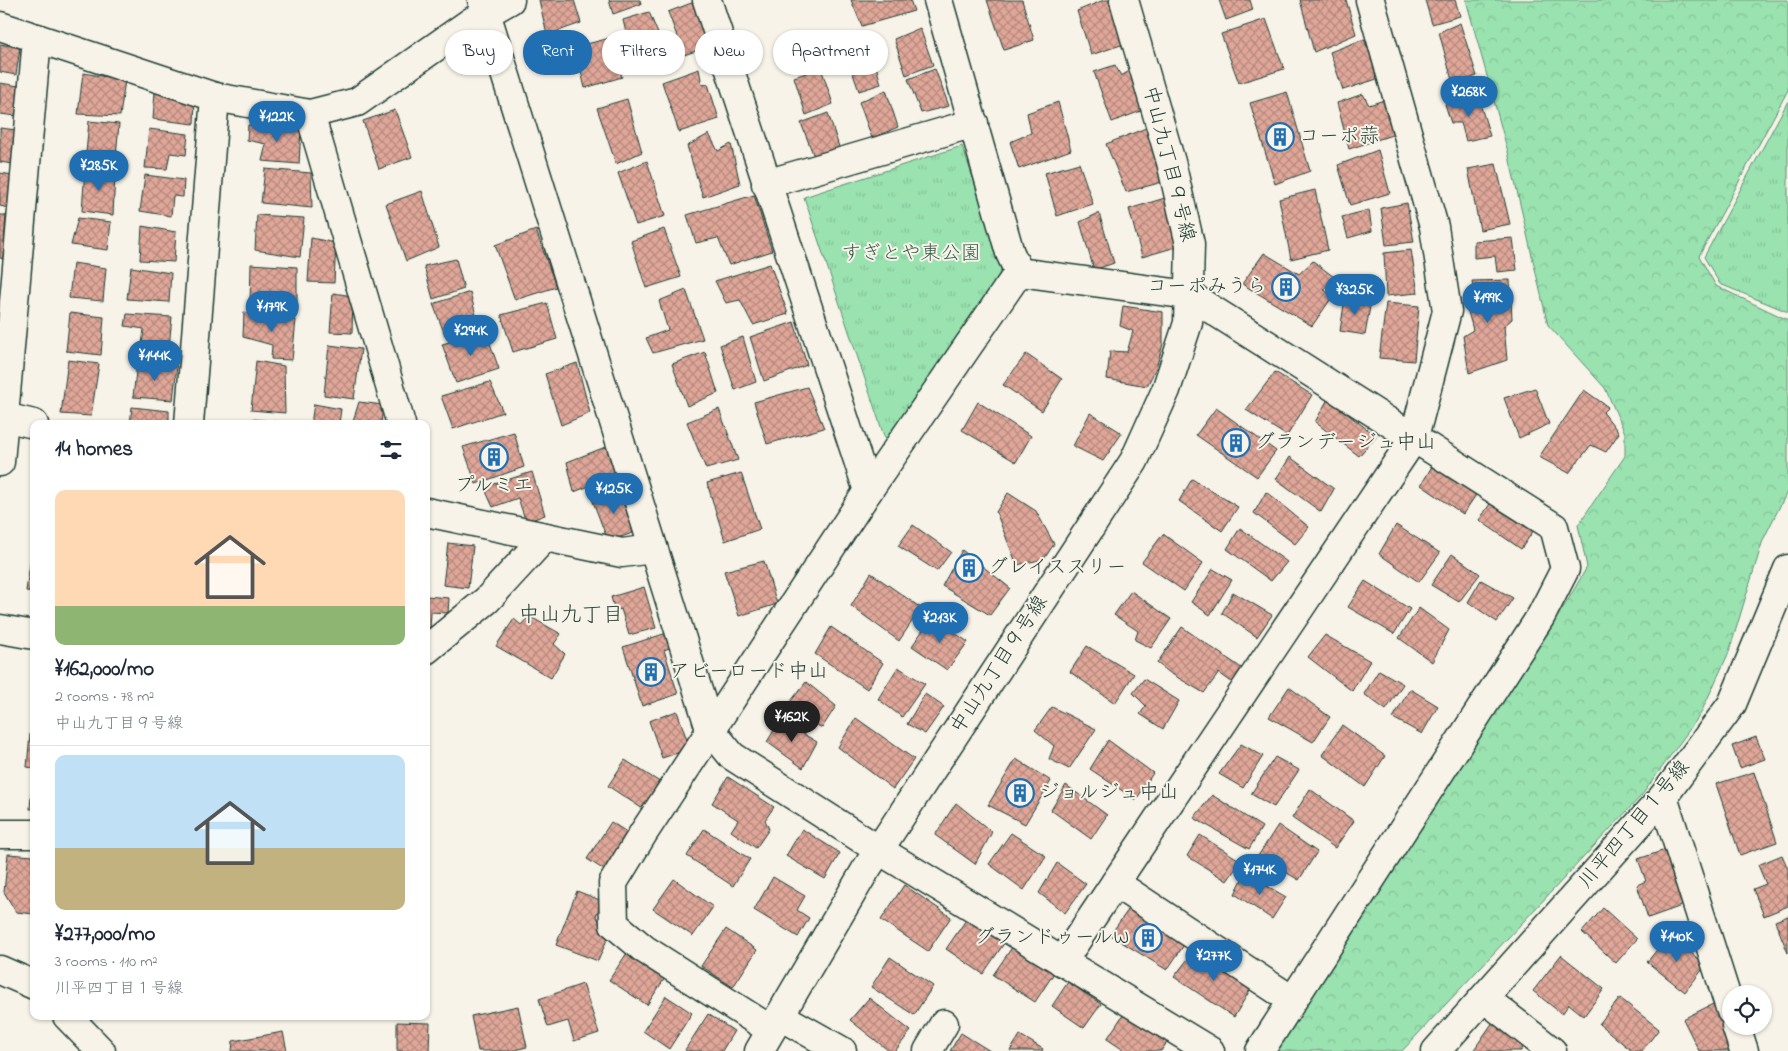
<!DOCTYPE html>
<meta charset="utf-8">
<style>
:root{--surface:#fff;--page:#f6f6f7;--text:#1f2937;--muted:#747a83;--line:#e0e1e3;--accent:#1f6fb2}
body{margin:0;font-family:"Indie Flower","Klee One",sans-serif;background:var(--page);color:var(--text);height:100vh;display:flex;flex-direction:column;font-size:19px;white-space:nowrap}
*{box-sizing:border-box;margin:0}
p{font-size:16px;color:var(--muted)}
.icon{flex:none;width:28px;height:28px;fill:none;stroke:currentColor;stroke-width:2;stroke-linecap:round;stroke-linejoin:round}
.map{position:relative;flex:1;overflow:hidden}
.drawer{position:absolute;left:30px;top:420px;width:400px;height:600px;display:flex;flex-direction:column;background:var(--surface);border-radius:10px;box-shadow:0 1px 4px #0004}
.drawer>*{flex:none}
.guide{position:absolute;left:445px;top:30px;width:475px;height:45px;display:flex;gap:10px}
.controls{position:absolute;left:1722px;top:985px;display:grid;gap:10px}
.controls a{display:grid;place-items:center;width:50px;height:50px;border-radius:50%;background:var(--surface);box-shadow:0 1px 4px #0004;font-size:25px}
.price{position:absolute;translate:-50% -42px;padding:0 11px;border-radius:18px;background:var(--accent);color:#fff;font-size:16px;line-height:32px;filter:drop-shadow(0 1px 2px #0008)}
.price::after{content:'';position:absolute;left:50%;top:30px;width:15px;height:11px;margin-left:-8px;background:inherit;clip-path:polygon(0 0,100% 0,50% 100%)}
.price.on{background:#222;color:#fff}
ul{padding:0;list-style:none}
li{display:grid;align-content:center;gap:10px;height:265px;padding:0 25px}
li+li{border-top:1px solid var(--line)}
li span{display:grid;place-items:center;height:155px;border-radius:10px;color:#555}
li>.icon{margin-inline-start:auto}
span .icon{width:90px;height:90px;fill:#fffc;stroke-width:1}
li b{font-size:21px}
h2{display:flex;justify-content:space-between;align-items:center;height:60px;padding:0 25px;font-size:21px}
.tag{padding:0 18px;border-radius:22px;background:var(--surface);box-shadow:0 1px 4px #0004;font-size:18px;line-height:45px}
.tag.on{background:var(--accent);color:#fff}
.map>svg:first-child{display:block}
.grass{fill:url(#grass-tufts);stroke:#5c9072}
.forest{fill:url(#forest-crowns);stroke:#5c9072}
.building{fill:url(#building-cross-hatch);stroke:#1f3d34}
.lines{fill:none;stroke-linecap:round;stroke-linejoin:round}
.minor-casing{stroke:#1f3d34;stroke-width:31}
.minor{stroke:#f7f3e8;stroke-width:28}
.labels{text-anchor:middle;dominant-baseline:central;stroke-width:4;stroke-linejoin:round;paint-order:stroke}
.poi-label{font-size:20px;fill:#1f3d34;stroke:#f7f3e8;text-anchor:start}
.street-label{font-size:20px;fill:#1f3d34;stroke:#f7f3e8}
.park-label{font-size:20px;fill:#385e4d;stroke:#f7f3e8}
.neighbourhood-label{font-size:21px;fill:#1f3d34;stroke:#f7f3e8}
</style>
<div class="map">
<svg width="1788" height="1051" viewBox="0 0 1788 1051">
<defs>
<pattern id="grass-tufts" width="24" height="20" patternUnits="userSpaceOnUse" patternTransform="scale(1.25)"><rect width="24" height="20" fill="#9ae2b0"/><path d="M3 7l-1-3M5 7V3M7 7l1-3M15 17l-1-3M17 17v-4M19 17l1-3" fill="none" stroke="#84c398"/></pattern>
<pattern id="forest-crowns" width="20" height="18" patternUnits="userSpaceOnUse" patternTransform="scale(1.25)"><rect width="20" height="18" fill="#9ae2b0"/><path d="M2 6a3 3 0 1 1 6 0M12 15a3 3 0 1 1 6 0" fill="none" stroke="#84c398"/></pattern>
<pattern id="building-cross-hatch" width="8" height="8" patternUnits="userSpaceOnUse" patternTransform="scale(1.25)"><rect width="8" height="8" fill="#e0a799"/><path d="M0 0l8 8M0 8l8-8" fill="none" stroke="#b5897e"/></pattern>
</defs>
<rect width="100%" height="100%" fill="#f7f3e8"/>
<filter id="ink" filterUnits="userSpaceOnUse"><feTurbulence type="fractalNoise" baseFrequency=".02" numOctaves="2"/><feDisplacementMap in="SourceGraphic" scale="10" xChannelSelector="R" yChannelSelector="G"/><feConvolveMatrix kernelMatrix="1 2 1 2 8 2 1 2 1" color-interpolation-filters="sRGB"/></filter>
<g filter="url(#ink)">
<g class="grass">
<path d="M1788,101V312L1720,284L1704,257Z"/>
<path d="M962,146L1004,267L894,436L885,439L804,197Z"/>
</g>
<path class="forest" d="M1466,0H1788V90L1699,256L1716,286L1788,320V490L1763,540L1729,652L1700,715L1642,795L1402,1051H1269L1388,874L1568,600L1587,567L1578,525L1625,456V433L1605,388L1548,325L1508,152Z"/>
<g class="building">
<path d="M539,0H574L581,23L547,35Z"/>
<path d="M609,0H640L641,4L613,14Z"/>
<path d="M851,0H910L914,11L862,26Z"/>
<path d="M987,0H1022L1034,40L1004,50Z"/>
<path d="M1104,0H1110L1124,44L1091,55L1077,11Z"/>
<path d="M1219,0H1250L1253,10L1226,20Z"/>
<path d="M1300,0H1346L1356,34L1314,52Z"/>
<path d="M1425,0H1455L1460,16L1432,24Z"/>
<path d="M694,2L711,46L684,55L668,12Z"/>
<path d="M649,12L666,53L633,63L623,20Z"/>
<path d="M1266,19L1284,69L1239,83L1221,34Z"/>
<path d="M1460,23L1477,76L1453,84L1439,32Z"/>
<path d="M920,28L933,65L906,75L894,39Z"/>
<path d="M610,38L622,77L585,88L575,47Z"/>
<path d="M1364,39L1380,78L1343,90L1330,52Z"/>
<path d="M0,44L20,48L16,75L0,72Z"/>
<path d="M870,44L881,84L859,91L846,54Z"/>
<path d="M1115,65L1121,76L1133,69L1146,109L1112,122L1094,72Z"/>
<path d="M821,68L833,104L806,115L794,77Z"/>
<path d="M699,69L702,85L708,84L719,119L679,132L662,82Z"/>
<path d="M935,69L949,106L921,113L908,79Z"/>
<path d="M83,73L125,80L120,116L78,114Z"/>
<path d="M0,83L19,86L17,116L0,114Z"/>
<path d="M886,90L898,127L872,138L859,102Z"/>
<path d="M155,92L195,100L194,124L153,119Z"/>
<path d="M1287,92L1310,171L1275,184L1250,103Z"/>
<path d="M1363,94L1369,105L1384,100L1395,134L1349,149L1337,103Z"/>
<path d="M1478,97L1490,136L1466,141L1461,123H1451L1445,104Z"/>
<path d="M627,99L642,152L616,164L597,108Z"/>
<path d="M1058,102L1071,150L1019,169L1010,142L1031,133L1027,113Z"/>
<path d="M395,110L412,157L379,169L363,121Z"/>
<path d="M828,113L840,150L815,159L801,123Z"/>
<path d="M89,121L119,124L115,167L85,164Z"/>
<path d="M248,125L301,129L299,164L262,161L266,144L247,140Z"/>
<path d="M1151,126L1166,181L1126,192L1106,144Z"/>
<path d="M0,128L17,130L13,164L0,162Z"/>
<path d="M149,129L188,134L186,155L170,153L167,169L145,168Z"/>
<path d="M709,134L718,151L731,144L740,184L703,197L687,146Z"/>
<path d="M1378,150L1390,193L1350,205L1338,165Z"/>
<path d="M647,161L665,216L636,225L618,173Z"/>
<path d="M1079,163L1093,204L1057,216L1045,173Z"/>
<path d="M1496,164L1510,224L1480,230L1468,169Z"/>
<path d="M85,169L115,174L113,215L82,211Z"/>
<path d="M265,169L311,173L312,208L261,203Z"/>
<path d="M0,173L13,175L8,208L0,206Z"/>
<path d="M145,175L184,180L183,197L173,196L171,216L140,211Z"/>
<path d="M1315,190L1328,250L1291,259L1279,199Z"/>
<path d="M422,191L439,247L406,261L386,204Z"/>
<path d="M754,195L772,251L729,265L718,238L696,243L687,215Z"/>
<path d="M1165,198L1176,247L1142,257L1129,209Z"/>
<path d="M1407,203L1414,242L1386,245L1381,208Z"/>
<path d="M1369,210L1372,231L1348,238L1342,217Z"/>
<path d="M1099,213L1114,263L1094,270L1080,222Z"/>
<path d="M0,215H6L3,259L0,258Z"/>
<path d="M257,215L304,218L300,257L255,250Z"/>
<path d="M78,218L111,222L108,250L71,245Z"/>
<path d="M142,226L176,232L174,262L140,260Z"/>
<path d="M664,229L681,277L646,288L631,241Z"/>
<path d="M536,230L556,287L515,300L495,245Z"/>
<path d="M311,238L336,243L334,283L308,282Z"/>
<path d="M1513,238L1517,270L1497,272L1495,256L1474,258V241Z"/>
<path d="M1411,250L1418,293L1386,296L1384,253Z"/>
<path d="M1264,253L1299,274L1313,261L1334,277L1324,290L1333,296L1312,326L1242,284Z"/>
<path d="M456,259L464,289L433,299L424,266Z"/>
<path d="M73,263L106,268L103,301L69,298Z"/>
<path d="M251,264L297,267V310L250,304Z"/>
<path d="M770,264L788,314L753,325L740,300L726,303L715,281Z"/>
<path d="M131,267L171,273L169,302L127,299Z"/>
<path d="M1510,280L1512,319L1504,326L1507,360L1469,373L1463,336L1473,330L1467,308L1475,299L1472,281Z"/>
<path d="M686,290L703,339L653,353L646,338L668,330L659,301Z"/>
<path d="M470,292L478,323L445,335L433,304Z"/>
<path d="M333,293L353,296L352,333L330,332Z"/>
<path d="M1345,298L1371,301L1365,335L1340,331Z"/>
<path d="M547,303L557,339L513,352L501,315Z"/>
<path d="M1386,303L1419,306L1414,361L1379,358Z"/>
<path d="M1123,306L1163,312V344L1156,368L1147,386L1107,379L1110,351L1127,352L1133,331L1120,326Z"/>
<path d="M244,312L296,320L292,360L271,359L272,345L243,337Z"/>
<path d="M70,313L104,317L101,355L66,351Z"/>
<path d="M127,314L172,317L169,347L142,345L144,329L125,326Z"/>
<path d="M794,322L807,365L764,381L750,337Z"/>
<path d="M486,332L499,369L456,383L442,344Z"/>
<path d="M743,337L756,382L735,390L720,345Z"/>
<path d="M329,345L361,349L354,399L324,395Z"/>
<path d="M705,352L718,393L687,406L672,364Z"/>
<path d="M1026,354L1062,379L1042,411L1003,385Z"/>
<path d="M68,360L99,364L91,416L61,414Z"/>
<path d="M256,361L284,366L285,413L251,410Z"/>
<path d="M137,363L177,366L173,400L133,397Z"/>
<path d="M577,363L590,413L561,425L545,374Z"/>
<path d="M1275,372L1312,395L1287,436L1246,410Z"/>
<path d="M490,382L503,412L453,429L441,396Z"/>
<path d="M807,387L824,428L767,444L754,402Z"/>
<path d="M1535,388L1549,424L1519,438L1504,398Z"/>
<path d="M1584,390L1608,407L1603,412L1619,433L1606,452L1591,445L1569,473L1539,457Z"/>
<path d="M1328,399L1376,436L1359,456L1315,422Z"/>
<path d="M359,402L383,405L381,424H352Z"/>
<path d="M978,402L1031,436L1016,462L962,430Z"/>
<path d="M314,404L341,409L339,424H311Z"/>
<path d="M132,407L169,411V424H130Z"/>
<path d="M1216,408L1276,451L1257,477L1196,435Z"/>
<path d="M719,409L738,460L706,469L687,422Z"/>
<path d="M1090,413L1122,433L1103,461L1073,446Z"/>
<path d="M252,419L283,422V424H252Z"/>
<path d="M514,432L524,467L476,484L463,447Z"/>
<path d="M608,446L618,475L574,492L567,462Z"/>
<path d="M1290,457L1334,489L1321,512L1276,479Z"/>
<path d="M1434,463L1478,492L1463,514L1421,485Z"/>
<path d="M532,472L545,515L526,522L518,498L493,507L484,487Z"/>
<path d="M741,473L760,529L725,541L707,483Z"/>
<path d="M1192,479L1238,507L1222,531L1179,501Z"/>
<path d="M623,489L633,533L608,541L592,499Z"/>
<path d="M1266,492L1309,527L1295,544L1254,513Z"/>
<path d="M1008,493L1036,511L1054,544L1044,559L1017,565L996,512Z"/>
<path d="M1494,498L1536,527L1521,549L1479,520Z"/>
<path d="M913,525L951,552L937,571L898,546Z"/>
<path d="M1396,525L1440,553L1419,582L1379,554Z"/>
<path d="M1240,528L1287,562L1271,581L1227,549Z"/>
<path d="M1163,534L1203,563L1184,591L1142,562Z"/>
<path d="M34,538V592L26,591Z"/>
<path d="M448,543L473,546L468,588L443,585Z"/>
<path d="M962,550L1010,588L990,615L942,586Z"/>
<path d="M1452,554L1480,574L1459,602L1431,585Z"/>
<path d="M764,561L777,604L739,616L724,571Z"/>
<path d="M1213,569L1232,580L1210,615L1191,602Z"/>
<path d="M871,573L921,608L899,641L851,606Z"/>
<path d="M1481,580L1513,598L1497,622L1468,602Z"/>
<path d="M1365,581L1410,609L1394,634L1348,607Z"/>
<path d="M644,587L656,628L629,635L621,609L615,611L611,597Z"/>
<path d="M1131,591L1171,619L1151,648L1135,640L1138,631L1114,615Z"/>
<path d="M1233,592L1272,615L1257,637L1222,613Z"/>
<path d="M426,596L449,598L448,613L431,612L430,630L426,629Z"/>
<path d="M1419,608L1449,630L1432,662L1399,638Z"/>
<path d="M529,616L561,634L554,644L565,654L551,678L496,646L514,619L521,625Z"/>
<path d="M932,617L968,642L947,670L912,646Z"/>
<path d="M831,627L883,663L867,689L815,654Z"/>
<path d="M1182,627L1243,669L1233,683L1219,673L1204,693L1170,673L1157,663Z"/>
<path d="M670,632L675,646L664,650L678,694L642,706L623,647Z"/>
<path d="M1325,635L1370,661L1352,691L1308,657Z"/>
<path d="M1087,646L1134,674L1115,703L1070,672Z"/>
<path d="M898,667L925,684L902,717L878,699Z"/>
<path d="M1379,670L1403,684L1386,710L1364,694Z"/>
<path d="M1144,679L1179,701L1163,729L1140,714L1146,706L1133,693Z"/>
<path d="M806,682L836,706L822,728L787,706Z"/>
<path d="M1289,687L1330,717L1313,742L1269,717Z"/>
<path d="M1410,689L1438,706L1422,734L1393,718Z"/>
<path d="M925,694L944,707L925,734L907,724Z"/>
<path d="M1052,707L1096,729L1069,769L1049,759L1054,746L1035,730Z"/>
<path d="M677,711L690,749L662,758L649,721Z"/>
<path d="M856,718L914,759L893,789L838,747Z"/>
<path d="M780,720L817,742L803,768L767,742Z"/>
<path d="M1342,725L1385,756L1365,787L1322,755Z"/>
<path d="M30,734H34V768L27,767Z"/>
<path d="M1756,737L1765,759L1740,768L1732,746Z"/>
<path d="M1108,740L1153,773L1136,800L1090,769Z"/>
<path d="M1241,744L1263,756L1243,788L1219,774Z"/>
<path d="M1275,757L1299,770L1274,807L1251,794Z"/>
<path d="M1016,759L1051,781L1025,824L988,805Z"/>
<path d="M625,760L666,786L649,813L608,786Z"/>
<path d="M1754,772L1777,842L1740,855L1716,784Z"/>
<path d="M33,775H34V809H30Z"/>
<path d="M728,777L774,807L765,820L769,829L756,848L731,831L738,820L712,803Z"/>
<path d="M1066,785L1107,815L1091,839L1051,810Z"/>
<path d="M1310,789L1354,821L1335,848L1292,818Z"/>
<path d="M1212,795L1262,827L1249,849L1194,818Z"/>
<path d="M956,803L992,832L975,864L935,835Z"/>
<path d="M611,822L633,836L609,873L587,859Z"/>
<path d="M1278,825L1317,852L1299,880L1258,856Z"/>
<path d="M704,829L750,859L733,886L687,856Z"/>
<path d="M802,829L840,853L825,879L786,856Z"/>
<path d="M1011,833L1046,856L1024,890L989,864Z"/>
<path d="M1200,835L1241,861L1227,881L1187,856Z"/>
<path d="M1668,849L1687,904L1648,918L1637,885L1646,881L1638,859Z"/>
<path d="M8,854L34,856V914L16,912L4,892Z"/>
<path d="M1782,855L1788,869V906L1764,916L1753,889L1766,884L1758,865Z"/>
<path d="M1057,863L1086,884L1065,913L1039,893Z"/>
<path d="M1245,873L1286,897L1272,919L1235,894Z"/>
<path d="M773,877L805,896L797,910L809,918L798,937L754,910Z"/>
<path d="M674,879L713,907L693,936L653,909Z"/>
<path d="M904,885L951,917L928,951L881,920Z"/>
<path d="M577,891L602,901L596,916L609,935L598,961L556,945Z"/>
<path d="M1131,906L1186,942L1167,970L1110,935Z"/>
<path d="M1603,908L1637,939L1616,963L1582,932Z"/>
<path d="M1788,916V953L1775,921Z"/>
<path d="M968,917L1005,942L983,974L946,949Z"/>
<path d="M726,929L757,950L733,987L701,966Z"/>
<path d="M1669,935L1706,965L1685,992L1647,962Z"/>
<path d="M1013,946L1054,973L1035,1002L993,975Z"/>
<path d="M1197,947L1253,985L1234,1017L1174,977Z"/>
<path d="M627,953L665,978L647,1005L609,980Z"/>
<path d="M1561,955L1604,989L1584,1016L1569,1004L1562,1014L1533,991Z"/>
<path d="M890,957L933,986L914,1015L871,987Z"/>
<path d="M1068,982L1101,1004L1084,1028L1052,1006Z"/>
<path d="M583,984L599,1033L574,1041L568,1021L548,1027L539,999Z"/>
<path d="M666,996L692,1013L669,1049L643,1031Z"/>
<path d="M869,998L911,1031L895,1051H889L850,1020Z"/>
<path d="M1620,998L1659,1029L1642,1051H1632L1599,1024Z"/>
<path d="M1713,1004L1735,1049L1730,1051H1699L1683,1019Z"/>
<path d="M518,1006L527,1047L510,1051H478L471,1016Z"/>
<path d="M1125,1012L1168,1041L1161,1051H1125L1107,1039Z"/>
<path d="M708,1014L734,1031L722,1051H687L685,1050Z"/>
<path d="M397,1022L430,1023L429,1051H397Z"/>
<path d="M1493,1022L1525,1044L1521,1051H1473Z"/>
<path d="M283,1032L287,1051H232L233,1041Z"/>
<path d="M961,1033L990,1051H950Z"/>
<path d="M1020,1035L1043,1049L1042,1051H1010Z"/>
</g>
<g class="lines">
<defs>
<g id="minor">
<path d="M482,0L710,729L732,756L879,850L1210,1051"/>
<path d="M707,0L868,491"/>
<path d="M938,0L1010,253L1019,272L1189,295L1554,527L1565,569L1541,616L1260,1051"/>
<path d="M0,26L215,97L310,114L357,102L471,22L510,0"/>
<path d="M310,114L401,424"/>
<path d="M766,184L974,123"/>
<path d="M0,416L34,424"/>
<path d="M189,424L215,97"/>
<path d="M0,462L37,38"/>
<path d="M426,512L622,553L653,549"/>
<path d="M0,629L34,635"/>
<path d="M426,650L487,600L545,537"/>
<path d="M1663,797L1731,1011"/>
<path d="M0,834H34"/>
<path d="M1115,883L1292,1000"/>
<path d="M1062,962L1414,438L1447,311L1434,227L1370,0"/>
<path d="M0,970L34,985"/>
<path d="M1484,998L1552,1051"/>
<path d="M67,1016L101,1051"/>
<path d="M780,1016L842,1051"/>
<path d="M1736,1026L1744,1051"/>
<path d="M771,1030L644,949L614,924L613,883L644,832L868,491L1019,272"/>
<path d="M759,1051L865,871L1134,461L1166,390L1188,323L1190,244L1171,162L1124,0"/>
<path d="M928,1051L944,1024"/>
<path d="M1436,1051L1663,797L1732,704L1788,569"/>
</g>
</defs>
<use href="#minor" class="minor-casing"/>
<use href="#minor" class="minor"/>
</g>
</g>
<defs>
<symbol id="building-ring" viewBox="-11 -11 22 22"><circle r="9.5" fill="#f7f3e8" stroke="#1f6fb2" stroke-width="1.5"/><path d="M-4-6H4V6H1V3H-1V6H-4ZM-2.5-4.3h1.7v1.8h-1.7ZM.8-4.3h1.7v1.8H.8ZM-2.5-1h1.7V.8h-1.7ZM.8-1h1.7V.8H.8Z" fill="#1f6fb2"/></symbol>
</defs>
<g fill-rule="evenodd">
<use href="#building-ring" x="1264" y="121" width="32" height="32"/>
<use href="#building-ring" x="1270" y="271" width="32" height="32"/>
<use href="#building-ring" x="1220" y="427" width="32" height="32"/>
<use href="#building-ring" x="478" y="441" width="32" height="32"/>
<use href="#building-ring" x="953" y="552" width="32" height="32"/>
<use href="#building-ring" x="635" y="656" width="32" height="32"/>
<use href="#building-ring" x="1004" y="777" width="32" height="32"/>
<use href="#building-ring" x="1132" y="922" width="32" height="32"/>
</g>
<g class="labels">
<g class="poi-label">
<text x="1299" y="137">コーポ蒜</text>
<text x="1267" y="287" text-anchor="end">コーポみうら</text>
<text x="1255" y="443">グランデージュ中山</text>
<text x="494" y="486" text-anchor="middle">プルミエ</text>
<text x="988" y="568">グレイススリー</text>
<text x="670" y="672">アビーロード中山</text>
<text x="1039" y="793">ジョルジュ中山</text>
<text x="1129" y="938" text-anchor="end">グランドゥールW</text>
</g>
<g class="street-label">
<text transform="translate(1168 164) rotate(76)">中山九丁目９号線</text>
<text transform="translate(1000 665) rotate(-57)">中山九丁目９号線</text>
<text transform="translate(1635 825) rotate(-50)">川平四丁目１号線</text>
</g>
<g class="park-label">
<text x="911" y="254">すぎとや東公園</text>
</g>
<g class="neighbourhood-label">
<text x="571" y="616">中山九丁目</text>
</g>
</g>
</svg>
<div class="controls">
<a><svg class="icon" aria-label="locate" viewBox="0 0 24 24"><circle cx="12" cy="12" r="6"/><path d="M12 2v4M12 18v4M2 12h4M18 12h4"/></svg></a>
</div>
<b class="price" style="left:1469px;top:118px">¥268K</b>
<b class="price" style="left:277px;top:143px">¥122K</b>
<b class="price" style="left:99px;top:192px">¥285K</b>
<b class="price" style="left:1355px;top:316px">¥325K</b>
<b class="price" style="left:1488px;top:324px">¥199K</b>
<b class="price" style="left:272px;top:333px">¥179K</b>
<b class="price" style="left:471px;top:357px">¥294K</b>
<b class="price" style="left:155px;top:382px">¥144K</b>
<b class="price" style="left:614px;top:515px">¥125K</b>
<b class="price" style="left:940px;top:644px">¥213K</b>
<b class="price on" style="left:792px;top:743px">¥162K</b>
<b class="price" style="left:1260px;top:896px">¥174K</b>
<b class="price" style="left:1677px;top:963px">¥140K</b>
<b class="price" style="left:1214px;top:982px">¥277K</b>
<div class="guide">
<a class="tag">Buy</a>
<a class="tag on">Rent</a>
<a class="tag">Filters</a>
<a class="tag">New</a>
<a class="tag">Apartment</a>
</div>
<section class="drawer">
<h2>14 homes<svg class="icon" aria-label="filters" viewBox="0 0 24 24"><path d="M4 7h16M4 17h16"/><circle cx="9" cy="7" r="2"/><circle cx="15" cy="17" r="2"/></svg></h2>
<ul>
<li><span style="background:linear-gradient(#ffd9b3 75%,#8fb573 0)"><svg class="icon" aria-label="home" viewBox="0 0 24 24"><path d="M3 11l9-7 9 7M6 9v11h12V9"/></svg></span><div><b>¥162,000/mo</b><p>2 rooms · 78 m²</p><p>中山九丁目９号線</p></div></li>
<li><span style="background:linear-gradient(#bfe0f5 60%,#c2b280 0)"><svg class="icon" aria-label="home" viewBox="0 0 24 24"><path d="M3 11l9-7 9 7M6 9v11h12V9"/></svg></span><div><b>¥277,000/mo</b><p>3 rooms · 110 m²</p><p>川平四丁目１号線</p></div></li>
</ul>
</section>
</div>
